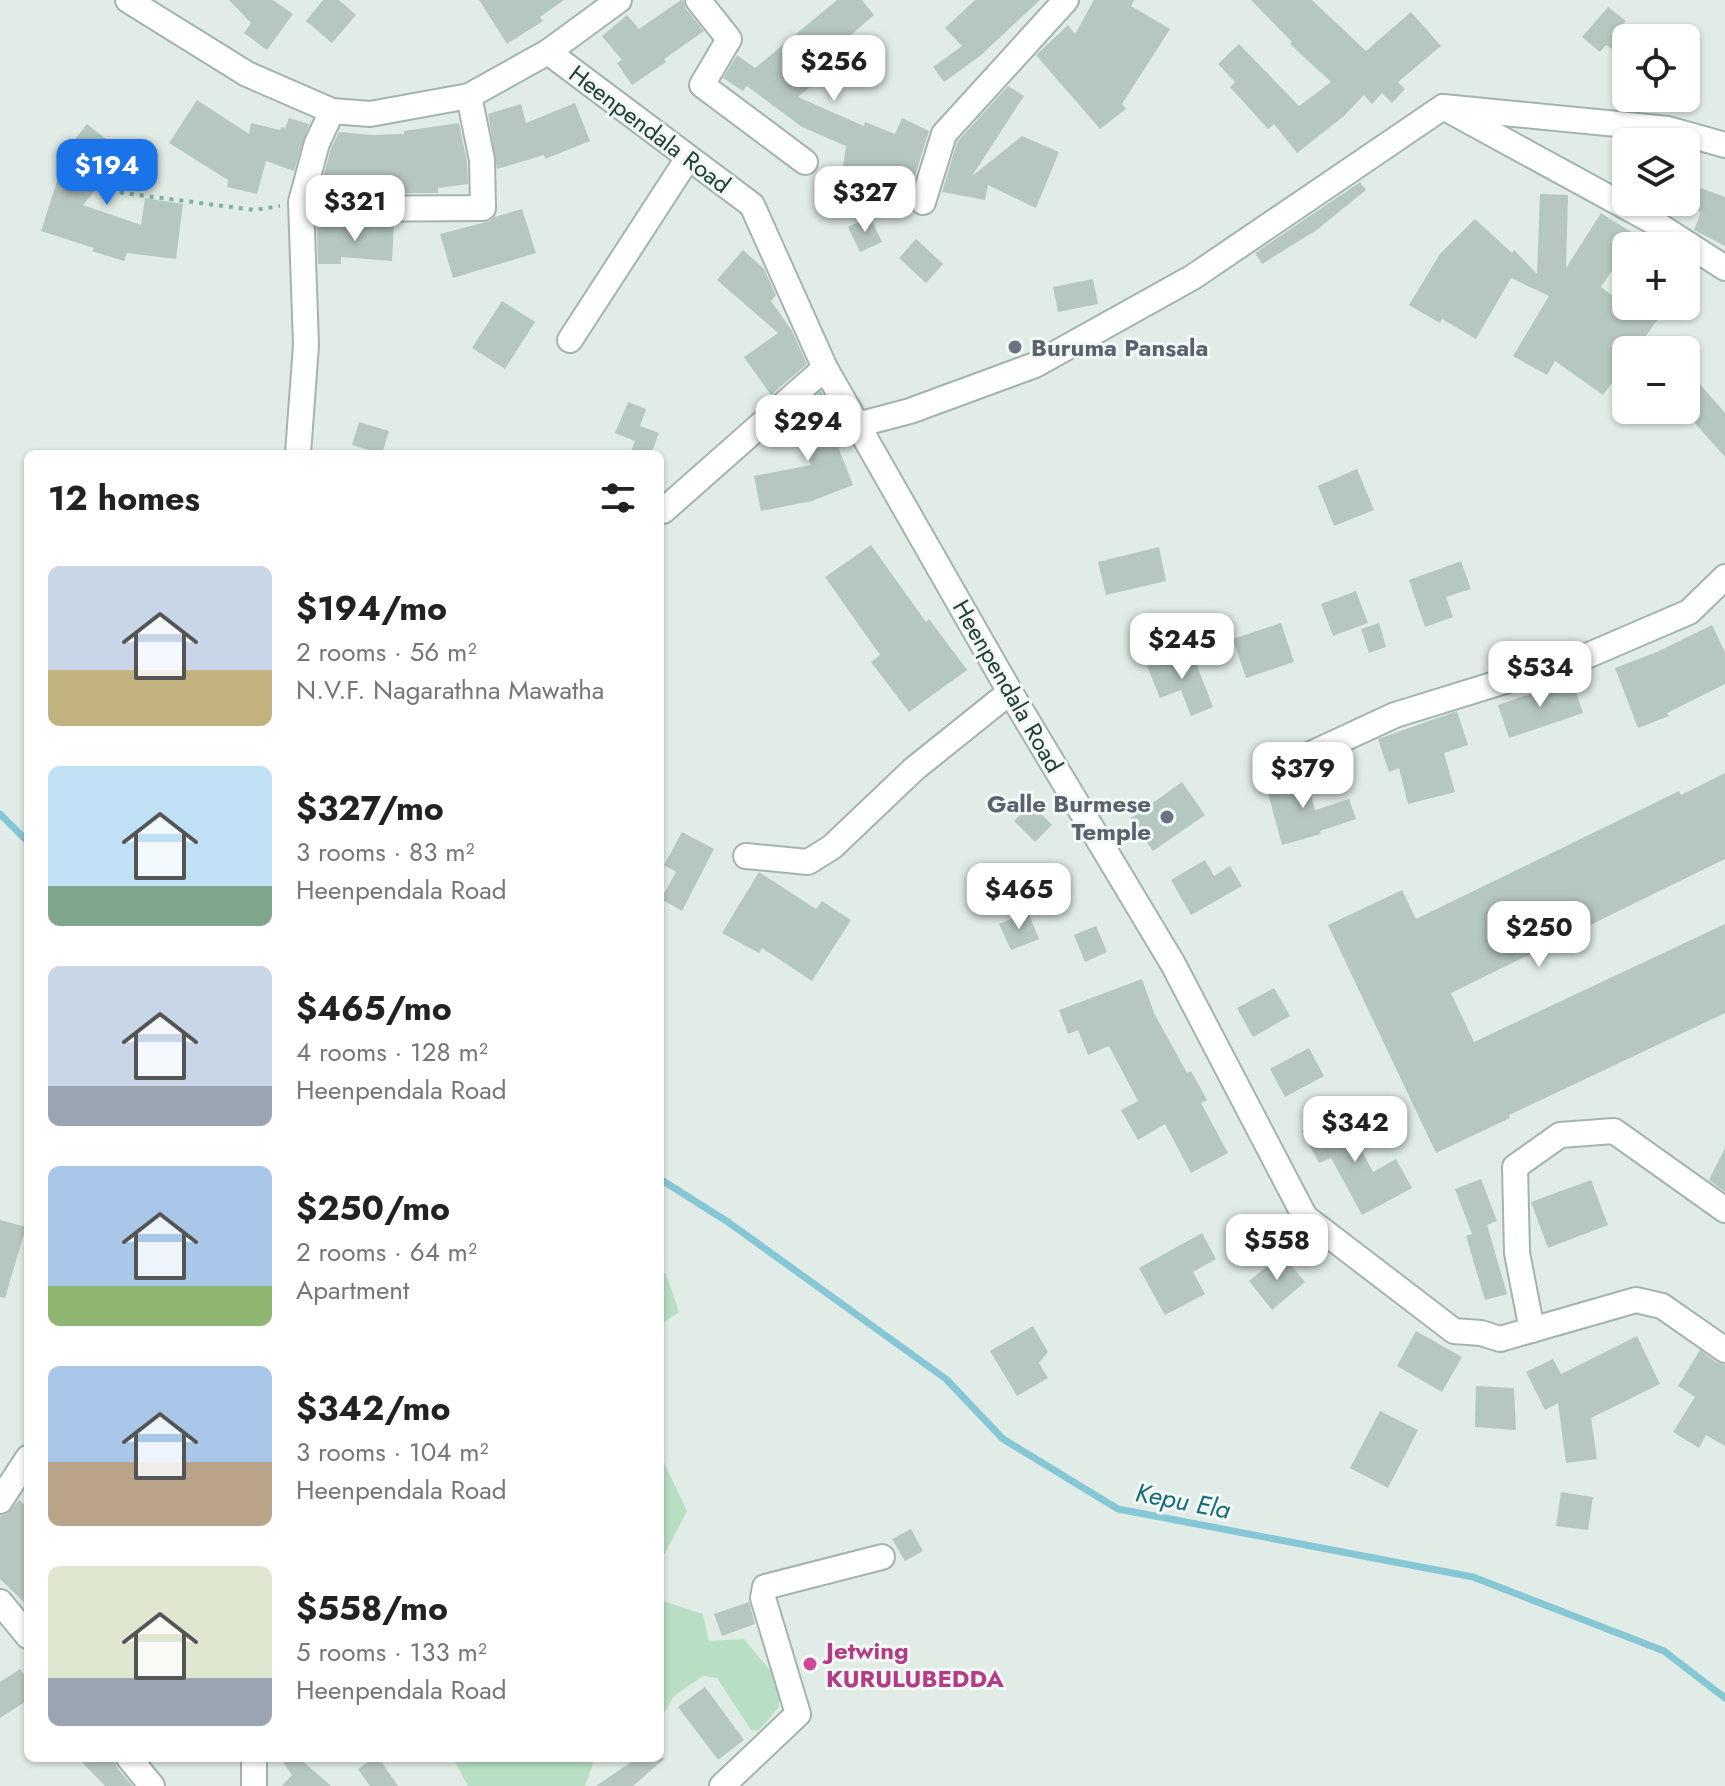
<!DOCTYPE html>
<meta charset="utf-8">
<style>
:root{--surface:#fff;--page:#f6f6f6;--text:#222;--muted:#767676;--accent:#1a73e8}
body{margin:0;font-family:Jost,sans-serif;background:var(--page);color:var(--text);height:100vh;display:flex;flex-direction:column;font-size:30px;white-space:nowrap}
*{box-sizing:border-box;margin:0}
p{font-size:26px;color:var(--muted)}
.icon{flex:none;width:44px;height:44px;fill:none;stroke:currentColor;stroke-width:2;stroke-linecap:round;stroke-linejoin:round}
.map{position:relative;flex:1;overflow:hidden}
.drawer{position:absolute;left:24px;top:450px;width:640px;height:1312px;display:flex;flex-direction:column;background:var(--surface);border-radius:12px;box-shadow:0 2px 6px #0004}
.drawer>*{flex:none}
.controls{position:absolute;left:1612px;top:24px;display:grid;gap:16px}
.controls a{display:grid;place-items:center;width:88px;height:88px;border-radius:12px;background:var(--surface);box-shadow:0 2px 6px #0004;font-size:40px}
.price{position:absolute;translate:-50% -68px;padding:0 18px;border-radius:16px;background:#fff;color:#222;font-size:26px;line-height:52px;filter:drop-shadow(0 2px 4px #0008)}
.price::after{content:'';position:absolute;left:50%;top:48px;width:24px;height:18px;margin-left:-12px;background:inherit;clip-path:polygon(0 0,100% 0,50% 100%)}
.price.current{background:var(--accent);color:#fff}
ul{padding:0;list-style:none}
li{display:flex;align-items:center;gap:24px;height:200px;padding:0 24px}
li span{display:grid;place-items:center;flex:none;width:224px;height:160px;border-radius:12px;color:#555}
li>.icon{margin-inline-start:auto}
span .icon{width:96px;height:96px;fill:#fffc;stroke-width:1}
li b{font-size:34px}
h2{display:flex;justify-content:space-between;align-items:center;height:96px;padding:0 24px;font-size:34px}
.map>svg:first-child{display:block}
.green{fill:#b8dfc4}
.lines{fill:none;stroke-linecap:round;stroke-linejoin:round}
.stream{stroke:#86c7d5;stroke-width:7}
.building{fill:#b6c7c0}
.minor-casing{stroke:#a3b4af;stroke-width:28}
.tertiary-casing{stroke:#a3b4af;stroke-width:28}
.path{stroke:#80b2a3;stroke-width:4;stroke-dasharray:4 6;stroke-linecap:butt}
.minor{stroke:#fff;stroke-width:24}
.tertiary{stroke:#fff;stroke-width:24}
.worship-dot{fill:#6b7280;stroke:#f2f9f5;stroke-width:3}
.hotel-dot{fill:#d1479c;stroke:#f2f9f5;stroke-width:3}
.labels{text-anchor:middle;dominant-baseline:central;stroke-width:6;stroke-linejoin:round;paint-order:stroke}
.street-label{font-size:24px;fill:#203e37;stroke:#f2f9f5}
.worship-label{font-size:24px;font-weight:bold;fill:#5b616d;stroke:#f2f9f5;text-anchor:start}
.hotel-label{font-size:24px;font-weight:bold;fill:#b23c85;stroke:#f2f9f5;text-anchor:start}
.water-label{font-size:26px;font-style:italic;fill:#176a7d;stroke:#f2f9f5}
</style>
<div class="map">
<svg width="1725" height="1786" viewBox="0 0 1725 1786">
<rect width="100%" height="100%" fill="#e1ece7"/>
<g class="green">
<path d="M660,1270L666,1274L679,1312L660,1325Z"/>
<path d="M660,1454L687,1511L660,1563Z"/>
<path d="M660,1600L703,1614L709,1641L744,1639L779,1681V1707L758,1731L751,1730L717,1678L703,1676L674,1696L660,1720Z"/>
<path d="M458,1758H595L585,1786H468L455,1762Z"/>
</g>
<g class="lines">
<g class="stream">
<path d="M0,814L28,842"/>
<path d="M660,1179L728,1222L946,1379L1003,1439L1118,1509L1473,1577L1664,1651L1725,1698"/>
</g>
</g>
<g class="building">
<path d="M229,0H273L293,14L267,50L244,33L251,23Z"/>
<path d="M323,0H339L356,15L332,43L306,21Z"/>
<path d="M479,0H564L540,17L543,21L507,44Z"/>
<path d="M681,0H683L686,9L704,31L664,59L666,62L632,85L617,63L622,60L602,36L627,15L639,29Z"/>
<path d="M837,0H862L874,15L824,58L833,68L798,97L864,126L865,122L895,134L902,118L929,131L909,195L840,186L846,146L802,127L747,86L743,91L723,78L737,55L755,68Z"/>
<path d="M975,0H1040L980,56L944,82L933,67L962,46L945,28Z"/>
<path d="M1094,0H1134L1131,6L1170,29L1122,104L1126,109L1100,129L1036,55L1068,25L1075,34Z"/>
<path d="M1251,0H1312L1366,51L1411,12L1441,46L1398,82L1405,89L1392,103L1382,93L1372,104L1364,95L1343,117L1297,153L1274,124L1268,129L1230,87L1235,82L1218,64L1239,44L1299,106L1331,82L1290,44L1292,42Z"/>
<path d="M1608,7L1626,21L1623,24L1626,26V58L1606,45L1600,52L1582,37Z"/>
<path d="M1008,86L1024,96L972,176L1022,136L1059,152L1036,208L988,185L985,200L942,192L957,142Z"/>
<path d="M197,100L249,134L251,123L280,130L281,127L285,128L289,118L309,124L294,171L266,161L257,194L227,187L228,180L169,143Z"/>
<path d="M575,103L590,141L545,159L544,155L497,169L488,114L521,104L526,123Z"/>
<path d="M459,123L467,162L468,184L438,188V193H319L331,148L339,132L372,135L404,134V131Z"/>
<path d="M87,124L125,154L83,205L141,225L145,198L183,204L176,259L127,253L124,261L92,251L94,248L41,231L67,150Z"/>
<path d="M1360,182L1366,190L1318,229L1262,264L1255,253Z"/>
<path d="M1701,188L1725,197V246L1694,230L1701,212L1692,209Z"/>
<path d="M1540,194L1568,195L1566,268L1601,213L1636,235L1601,287L1626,306H1667L1636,350H1626V364L1603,395L1555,361L1547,375L1513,356L1549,296L1511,278L1476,339L1442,319L1440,323L1409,305L1440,254L1475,219L1512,253L1514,250L1537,274Z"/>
<path d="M522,209L536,253L453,278L440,234L490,221L494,217Z"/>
<path d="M870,217L882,242L860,252L848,227Z"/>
<path d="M394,225L392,261L341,257V264H318L317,226Z"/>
<path d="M916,239L943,264L926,283L899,258Z"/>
<path d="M743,250L764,269L776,295L771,301L792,331L807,364L771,395L744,357L778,333L717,280Z"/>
<path d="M1093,279L1098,304L1058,312L1053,287Z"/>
<path d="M502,301L535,322L505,369L472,348Z"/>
<path d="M1686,368L1725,413V457L1686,413Z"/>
<path d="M821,391L839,422L830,426L853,485L812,501L761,511L754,476L811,465L808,459L812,457L792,417Z"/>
<path d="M628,402L646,409L640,426L659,433L651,454H630L635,441L615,433Z"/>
<path d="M359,422L389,431L382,454L352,445Z"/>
<path d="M1357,469L1374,510L1334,526L1318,486Z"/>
<path d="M871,545L926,622L929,619L967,670L909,712L871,662L880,655L825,577Z"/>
<path d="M1159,547L1166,581L1106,595L1098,562Z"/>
<path d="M1461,561L1471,589L1446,597L1453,617L1425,627L1409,580Z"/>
<path d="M1356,591L1368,623L1333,636L1321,604Z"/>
<path d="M1281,623L1294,662L1246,678L1233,639Z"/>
<path d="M1379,623L1386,647L1369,653L1361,629Z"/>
<path d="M1712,625L1725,652V684L1667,713L1669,716L1638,728L1615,668L1657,652Z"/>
<path d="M1191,650L1213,707L1191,716L1181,690L1160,698L1147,666Z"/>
<path d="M1572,680L1583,713L1509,738L1498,705Z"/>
<path d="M1457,711L1468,745L1444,753L1455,792L1408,804L1399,768L1389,772L1378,739Z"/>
<path d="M1305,773L1315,810L1349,799L1356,819L1320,831L1321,834L1282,845L1265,782Z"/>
<path d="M1725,773V859L1451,993L1474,1042L1725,924V1013L1509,1115L1510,1118L1436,1153L1328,925L1402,890L1416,919L1679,791L1681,795Z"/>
<path d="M1182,782L1205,815L1153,851L1130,819Z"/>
<path d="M1032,804L1052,825L1035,842L1014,821Z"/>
<path d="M682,832L714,849L682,911L661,899L676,872L664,865Z"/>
<path d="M1205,860L1214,876L1230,866L1242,886L1191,915L1171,880Z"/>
<path d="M759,872L816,909L822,901L851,920L812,981L762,948L759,953L722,933Z"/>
<path d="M1028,912L1039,939L1011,950L999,924Z"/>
<path d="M1096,926L1107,952L1085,962L1074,935Z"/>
<path d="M1142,979L1154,1013L1187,1073L1191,1071L1207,1100L1201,1103L1228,1153L1191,1173L1165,1124L1138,1140L1121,1110L1138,1101L1109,1046L1088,1055L1078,1030L1068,1034L1059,1010Z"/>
<path d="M1274,988L1290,1016L1253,1037L1237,1008Z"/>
<path d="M1309,1048L1324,1076L1285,1097L1270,1069Z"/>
<path d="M1341,1111L1373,1172L1396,1159L1412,1188L1362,1215L1331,1158L1319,1163L1302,1131Z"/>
<path d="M1725,1148V1192L1709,1180Z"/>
<path d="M1481,1179L1497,1221L1487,1225L1507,1294L1485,1300L1466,1236L1472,1234L1455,1189Z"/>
<path d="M1591,1180L1608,1225L1548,1248L1531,1202Z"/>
<path d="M0,1220L26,1227L5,1298L0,1297Z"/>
<path d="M1202,1233L1216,1259L1193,1272L1205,1294L1165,1315L1139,1268Z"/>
<path d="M1282,1254L1305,1282L1272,1310L1249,1281Z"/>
<path d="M1033,1326L1048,1352L1039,1363L1048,1378L1017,1396L990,1351Z"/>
<path d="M1416,1331L1462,1357L1442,1392L1397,1366Z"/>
<path d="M1637,1336L1660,1384L1591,1418L1597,1459L1566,1463L1558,1403L1545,1410L1526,1372L1553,1359L1561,1374Z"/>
<path d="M1700,1350L1716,1362L1725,1365V1446L1706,1435L1699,1448L1673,1432L1695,1397L1678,1386Z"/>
<path d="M1476,1386L1514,1388L1516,1430L1475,1427Z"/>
<path d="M1380,1411L1418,1430L1388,1488L1350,1468Z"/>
<path d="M1561,1492L1593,1497L1588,1530L1556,1526Z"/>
<path d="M19,1500L28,1508V1606L0,1579V1516L7,1514Z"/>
<path d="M911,1529L923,1551L905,1561L892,1539Z"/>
<path d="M749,1602L755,1624L722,1636L714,1614Z"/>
<path d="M20,1669L28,1680V1700L0,1718V1682Z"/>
<path d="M705,1687L744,1740L718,1760L678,1707Z"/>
<path d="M78,1758H114L117,1768L133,1786H105Z"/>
<path d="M280,1758H299L331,1786H282L292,1775Z"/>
<path d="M374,1758H379L398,1786H370L358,1769Z"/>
<path d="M637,1758H665L633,1786H596Z"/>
</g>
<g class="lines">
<defs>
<g id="minor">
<path d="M698,0L729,39L702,85L805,162"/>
<path d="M548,52L619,0"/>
<path d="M1725,145L1668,129L1443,107L1652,221L1725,268"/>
<path d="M923,202L944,134L1066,0"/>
<path d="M331,209L483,208L482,160L469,96"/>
<path d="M570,340L688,158"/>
<path d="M857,425L910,411L1035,365L1193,277L1443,107"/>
<path d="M298,454L306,345L301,202L317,143L332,111"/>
<path d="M663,511L825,368"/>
<path d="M1298,760L1395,715L1589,655L1689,612L1725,577"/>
<path d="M746,856L808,862L832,847L914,769L1010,692"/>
<path d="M1532,1330L1517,1253L1515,1167L1560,1135L1614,1131L1725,1210"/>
<path d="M0,1501L28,1458"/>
<path d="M0,1602L28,1636"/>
<path d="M129,1758L152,1786"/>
<path d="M254,1786V1758"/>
<path d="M722,1786L798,1714L763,1598L765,1587L882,1557"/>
</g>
<path id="tertiary" d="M128,0L247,74L332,111L370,114L469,96L548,52L752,205L825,368L1010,692L1173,964L1305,1217L1454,1331L1481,1333L1500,1339L1636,1300L1662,1306L1725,1350"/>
</defs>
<use href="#minor" class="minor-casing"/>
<use href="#tertiary" class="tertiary-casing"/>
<path class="path" d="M100,190L254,210L280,206"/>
<use href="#minor" class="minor"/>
<use href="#tertiary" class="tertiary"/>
</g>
<g class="worship-dot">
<circle cx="1015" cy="347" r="8"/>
<circle cx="1167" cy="817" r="8"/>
</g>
<circle class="hotel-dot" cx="810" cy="1664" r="8"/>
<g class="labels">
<g class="street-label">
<text transform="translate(650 129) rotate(37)">Heenpendala Road</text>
<text transform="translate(1008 686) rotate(60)">Heenpendala Road</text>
</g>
<g class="worship-label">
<text x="1031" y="347">Buruma Pansala</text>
<text x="1151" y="803" text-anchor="end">Galle Burmese<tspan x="1151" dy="28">Temple</tspan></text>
</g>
<g class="hotel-label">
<text x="826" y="1650">Jetwing<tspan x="826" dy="28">KURULUBEDDA</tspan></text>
</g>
<g class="water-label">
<text transform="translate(1183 1501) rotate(11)">Kepu Ela</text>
</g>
</g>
</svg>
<div class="controls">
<a><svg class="icon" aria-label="locate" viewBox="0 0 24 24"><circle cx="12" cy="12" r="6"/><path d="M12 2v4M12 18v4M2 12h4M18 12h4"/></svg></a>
<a><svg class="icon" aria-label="layers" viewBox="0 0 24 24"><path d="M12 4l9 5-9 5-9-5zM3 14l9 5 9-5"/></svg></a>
<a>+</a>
<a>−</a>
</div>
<b class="price" style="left:834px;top:103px">$256</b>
<b class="price current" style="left:107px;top:207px">$194</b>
<b class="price" style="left:865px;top:234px">$327</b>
<b class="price" style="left:355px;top:243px">$321</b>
<b class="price" style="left:808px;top:463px">$294</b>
<b class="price" style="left:1182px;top:681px">$245</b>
<b class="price" style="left:1540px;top:709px">$534</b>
<b class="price" style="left:1303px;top:810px">$379</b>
<b class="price" style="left:1019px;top:931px">$465</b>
<b class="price" style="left:1539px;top:969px">$250</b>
<b class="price" style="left:1355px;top:1164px">$342</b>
<b class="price" style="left:1277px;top:1282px">$558</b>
<section class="drawer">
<h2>12 homes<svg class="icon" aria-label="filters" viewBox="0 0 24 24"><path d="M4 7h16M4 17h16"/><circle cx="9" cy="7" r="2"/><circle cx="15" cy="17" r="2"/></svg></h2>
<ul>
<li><span style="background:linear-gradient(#c9d6e8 65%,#c2b280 0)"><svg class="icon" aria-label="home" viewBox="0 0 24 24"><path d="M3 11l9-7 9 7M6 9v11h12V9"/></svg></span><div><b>$194/mo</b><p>2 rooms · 56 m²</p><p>N.V.F. Nagarathna Mawatha</p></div></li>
<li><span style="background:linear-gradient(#bfe0f5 75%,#7fa58c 0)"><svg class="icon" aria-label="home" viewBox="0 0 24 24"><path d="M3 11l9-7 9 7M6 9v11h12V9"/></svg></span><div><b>$327/mo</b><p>3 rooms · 83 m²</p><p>Heenpendala Road</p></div></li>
<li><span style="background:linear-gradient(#c9d6e8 75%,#9aa5b1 0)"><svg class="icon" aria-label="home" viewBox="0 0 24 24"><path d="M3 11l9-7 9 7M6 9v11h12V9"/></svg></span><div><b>$465/mo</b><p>4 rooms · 128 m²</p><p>Heenpendala Road</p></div></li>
<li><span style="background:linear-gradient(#a9c7e8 75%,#8fb573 0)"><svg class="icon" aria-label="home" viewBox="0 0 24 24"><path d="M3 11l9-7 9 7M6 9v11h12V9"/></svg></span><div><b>$250/mo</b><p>2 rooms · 64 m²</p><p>Apartment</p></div></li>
<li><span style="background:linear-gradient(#a9c7e8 60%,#b9a48a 0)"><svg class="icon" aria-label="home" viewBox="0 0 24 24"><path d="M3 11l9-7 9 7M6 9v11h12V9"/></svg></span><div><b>$342/mo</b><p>3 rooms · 104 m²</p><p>Heenpendala Road</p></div></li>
<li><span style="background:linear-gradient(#dfe7d0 70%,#9aa5b1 0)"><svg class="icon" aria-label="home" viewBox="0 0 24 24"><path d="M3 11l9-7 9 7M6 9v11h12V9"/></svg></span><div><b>$558/mo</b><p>5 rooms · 133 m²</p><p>Heenpendala Road</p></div></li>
</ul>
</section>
</div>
